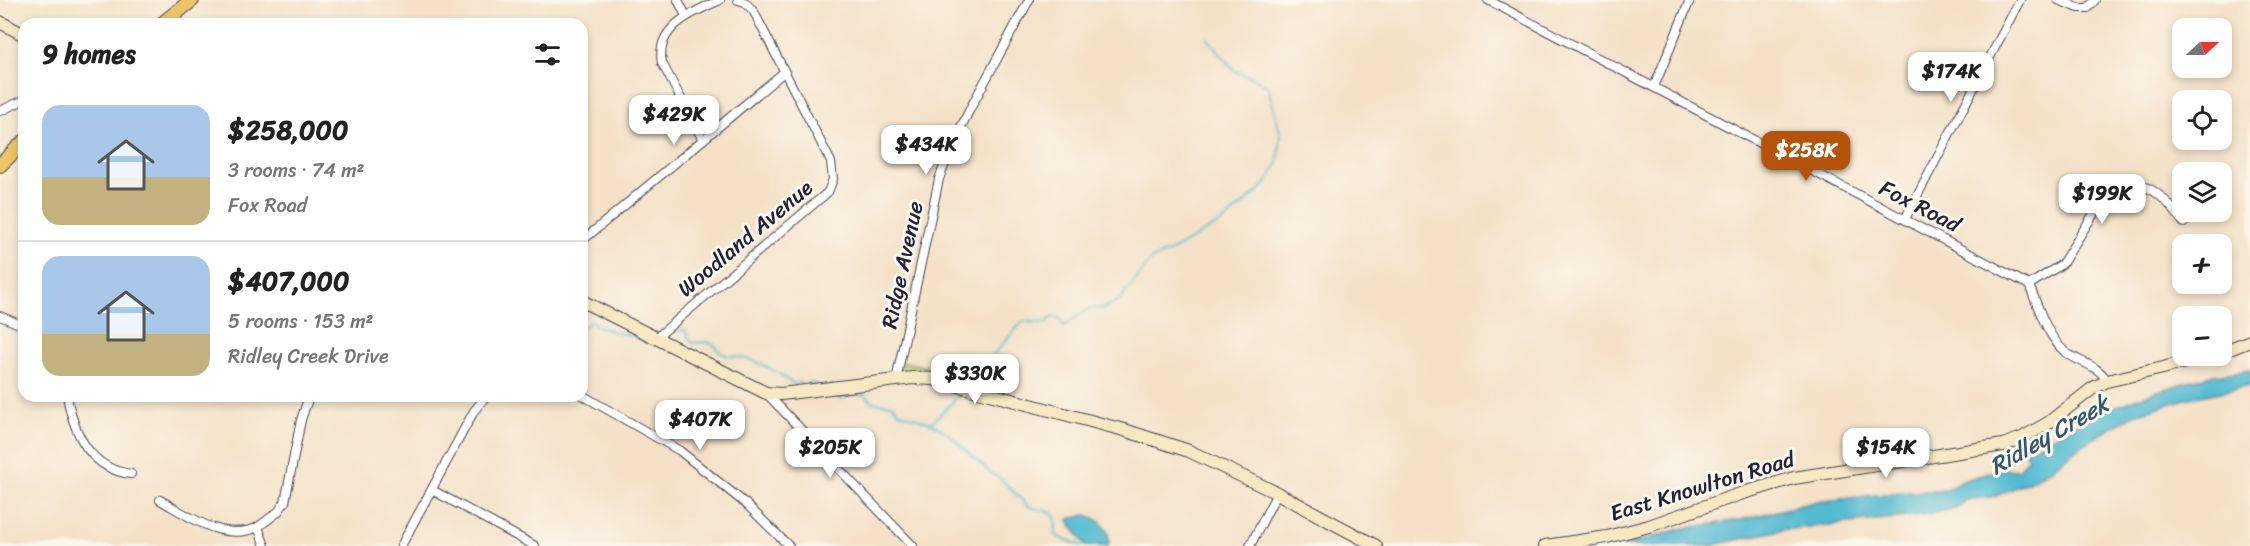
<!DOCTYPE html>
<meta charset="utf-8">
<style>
:root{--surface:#fff;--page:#f2f2f2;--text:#222;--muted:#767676;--line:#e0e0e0;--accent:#b45309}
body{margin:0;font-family:Sriracha,sans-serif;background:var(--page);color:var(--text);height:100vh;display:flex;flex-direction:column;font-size:22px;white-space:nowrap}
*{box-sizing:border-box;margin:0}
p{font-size:20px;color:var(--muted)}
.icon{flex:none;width:33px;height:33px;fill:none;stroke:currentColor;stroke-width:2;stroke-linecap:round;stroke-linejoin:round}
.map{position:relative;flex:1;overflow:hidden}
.details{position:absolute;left:18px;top:18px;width:570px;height:384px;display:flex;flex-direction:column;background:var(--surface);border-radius:18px;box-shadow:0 3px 9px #0003}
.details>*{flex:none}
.needle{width:39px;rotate:69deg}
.fabs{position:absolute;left:2172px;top:18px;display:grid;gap:12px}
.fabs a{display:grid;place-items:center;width:60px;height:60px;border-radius:12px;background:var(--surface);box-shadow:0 3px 9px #0003;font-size:30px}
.price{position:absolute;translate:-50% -51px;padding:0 14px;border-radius:12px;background:#fff;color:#222;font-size:20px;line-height:39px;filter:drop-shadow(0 2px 3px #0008)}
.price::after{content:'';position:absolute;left:50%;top:36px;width:18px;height:14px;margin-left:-9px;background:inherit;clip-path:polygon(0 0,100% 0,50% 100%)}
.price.active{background:var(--accent);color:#fff}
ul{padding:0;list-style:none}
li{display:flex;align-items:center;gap:18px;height:150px;padding:0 24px}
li+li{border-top:2px solid var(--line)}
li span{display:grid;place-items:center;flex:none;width:168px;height:120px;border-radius:18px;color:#555}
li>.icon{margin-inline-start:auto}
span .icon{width:72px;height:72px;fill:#fffc;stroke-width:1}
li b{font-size:26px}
h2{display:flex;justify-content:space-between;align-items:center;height:72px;padding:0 24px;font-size:26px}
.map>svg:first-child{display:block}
.green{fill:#c1d579;stroke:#727c5a;stroke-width:1.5}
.water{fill:#53bad1;stroke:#3a6e86;stroke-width:1.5}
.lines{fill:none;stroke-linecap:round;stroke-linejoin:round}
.stream{stroke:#53bad1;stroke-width:2}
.street-casing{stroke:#423f50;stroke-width:10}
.secondary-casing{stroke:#423f50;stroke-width:14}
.primary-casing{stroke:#423f50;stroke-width:16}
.street{stroke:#fff;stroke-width:8}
.secondary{stroke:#f7e8c3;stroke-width:12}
.primary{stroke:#ecc569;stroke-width:14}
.labels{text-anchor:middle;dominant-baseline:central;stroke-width:6;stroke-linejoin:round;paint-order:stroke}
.street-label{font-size:22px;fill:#22223b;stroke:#fbf7ec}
.water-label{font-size:24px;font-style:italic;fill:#335770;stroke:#fbf7ec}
</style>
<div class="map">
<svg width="2250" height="546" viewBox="0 0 2250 546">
<rect width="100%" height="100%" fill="#fbf7ec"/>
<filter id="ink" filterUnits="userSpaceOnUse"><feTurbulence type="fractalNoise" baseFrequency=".0167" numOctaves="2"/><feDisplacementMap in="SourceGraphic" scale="12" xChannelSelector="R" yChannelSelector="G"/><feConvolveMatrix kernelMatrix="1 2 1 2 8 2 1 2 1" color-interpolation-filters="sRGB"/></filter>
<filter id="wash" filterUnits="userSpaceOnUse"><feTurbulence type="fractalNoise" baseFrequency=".008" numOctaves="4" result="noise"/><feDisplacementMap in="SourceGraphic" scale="24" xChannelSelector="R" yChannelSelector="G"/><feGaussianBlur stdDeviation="1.35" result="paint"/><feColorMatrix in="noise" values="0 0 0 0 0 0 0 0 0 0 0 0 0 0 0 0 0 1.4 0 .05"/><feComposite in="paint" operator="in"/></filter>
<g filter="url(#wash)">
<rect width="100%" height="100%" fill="#f4e1c7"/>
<path class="green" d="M958,360L964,382L959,379L956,364L954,363C936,368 921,381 902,370V362L928,367Z"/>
<g class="water">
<path d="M2250,370V386L2186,399L2135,414L2079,447L2049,471L2028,482L1996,496L1965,500L1959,506L1949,510L1915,516L1780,530L1710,546H1623L1680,529L1740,520L1814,502L1895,493L1947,490L1961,481L2003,469L2018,470L2028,459L2025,452L2101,412L2149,394L2207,376Z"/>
<path d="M1085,515C1100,518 1112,530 1108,546H1085C1081,535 1072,530 1069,519Z"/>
</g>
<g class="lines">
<g class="stream">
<path d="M582,328L591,321L601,328L648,340"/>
<path d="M677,332L684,329L692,343C703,342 715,340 719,352C726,356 735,356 743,358C762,362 777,371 792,383H801"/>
<path d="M971,380L1023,321L1046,323L1052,317L1059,318L1064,326L1088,309H1102L1120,300L1152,259L1175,249L1225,220L1265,185L1278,163L1281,136L1268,87L1256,79L1235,71L1207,38"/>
<path d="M808,383L816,384"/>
<path d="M830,393L840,399L855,394L865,395L874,403L892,404L899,412L931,423L947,433L991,473L1001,479L1029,507L1051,512L1055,516L1056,536L1082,546"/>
<path d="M932,422L962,393"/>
</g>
</g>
</g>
<g filter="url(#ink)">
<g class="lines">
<defs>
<g id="street">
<path d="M678,0L686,16"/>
<path d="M1488,0L2029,285C2038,306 2047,336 2065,352C2079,363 2098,364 2107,381"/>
<path d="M2058,0L2079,8H2088L2095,0"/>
<path d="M1654,87L1690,0"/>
<path d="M0,111L24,100"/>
<path d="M703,140L662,63C655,27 693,12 720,0"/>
<path d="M1905,219L2020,0"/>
<path d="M582,241L784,72"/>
<path d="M2029,285L2062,264L2105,196C2140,170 2163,194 2184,223"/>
<path d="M0,316L24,326"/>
<path d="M656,338L828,192L833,179L831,162L754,12L745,2L738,0"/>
<path d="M896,380L939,179L953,143L971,107L1029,0"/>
<path d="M766,393L913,546"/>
<path d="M582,395L680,451L746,504L789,546"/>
<path d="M67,396C74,434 90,469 131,474"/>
<path d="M432,490L535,546"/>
<path d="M160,500C189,516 224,543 258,527L265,546"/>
<path d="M258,527L278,512L285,502L301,420L309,396"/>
<path d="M401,546L474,411L486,396"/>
<path d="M1250,546L1277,493"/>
</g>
<g id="secondary">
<path d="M0,22L24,35"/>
<path d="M582,301L766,393L781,394L913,378L933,379L1124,430L1189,451L1277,493L1376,546"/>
<path d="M2222,352L2250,341"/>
<path d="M1545,546L1607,537L1649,526L1740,494L1794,478L2003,445L2022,438L2048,423L2093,388L2107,381L2163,368L2208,356"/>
</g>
<g id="primary">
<path d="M162,24L192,0"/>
<path d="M0,165L24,142"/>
</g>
</defs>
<use href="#street" class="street-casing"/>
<use href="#secondary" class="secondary-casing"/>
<use href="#primary" class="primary-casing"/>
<use href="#street" class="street"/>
<use href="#secondary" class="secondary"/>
<use href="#primary" class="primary"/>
</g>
</g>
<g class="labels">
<g class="street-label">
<text transform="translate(1920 206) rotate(27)">Fox Road</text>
<text transform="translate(745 238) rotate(-40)">Woodland Avenue</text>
<text transform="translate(902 265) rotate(-78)">Ridge Avenue</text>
<text transform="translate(1702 486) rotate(-17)">East Knowlton Road</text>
</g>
<g class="water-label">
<text transform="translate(2049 435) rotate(-30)">Ridley Creek</text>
</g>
</g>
</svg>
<div class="fabs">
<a><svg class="needle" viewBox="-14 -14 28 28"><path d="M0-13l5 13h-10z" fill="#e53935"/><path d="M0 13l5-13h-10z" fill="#767676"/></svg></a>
<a><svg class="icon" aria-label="locate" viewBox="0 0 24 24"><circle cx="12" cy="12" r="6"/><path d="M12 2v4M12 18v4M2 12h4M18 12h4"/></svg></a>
<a><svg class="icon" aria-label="layers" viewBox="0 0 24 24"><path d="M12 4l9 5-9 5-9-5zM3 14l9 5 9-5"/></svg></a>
<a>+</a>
<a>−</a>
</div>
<b class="price" style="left:1951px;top:103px">$174K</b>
<b class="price" style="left:674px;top:146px">$429K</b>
<b class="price" style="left:926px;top:176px">$434K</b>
<b class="price active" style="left:1806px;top:182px">$258K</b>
<b class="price" style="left:2102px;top:225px">$199K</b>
<b class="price" style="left:975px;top:405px">$330K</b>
<b class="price" style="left:700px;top:451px">$407K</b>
<b class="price" style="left:830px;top:479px">$205K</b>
<b class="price" style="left:1886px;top:479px">$154K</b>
<section class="details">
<h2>9 homes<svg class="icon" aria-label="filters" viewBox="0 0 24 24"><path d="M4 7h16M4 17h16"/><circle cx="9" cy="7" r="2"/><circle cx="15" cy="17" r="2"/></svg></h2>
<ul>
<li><span style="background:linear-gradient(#a9c7e8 60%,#c2b280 0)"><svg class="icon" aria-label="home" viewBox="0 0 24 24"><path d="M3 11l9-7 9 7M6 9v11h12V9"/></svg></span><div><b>$258,000</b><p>3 rooms · 74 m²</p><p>Fox Road</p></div></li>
<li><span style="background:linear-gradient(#a9c7e8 65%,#c2b280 0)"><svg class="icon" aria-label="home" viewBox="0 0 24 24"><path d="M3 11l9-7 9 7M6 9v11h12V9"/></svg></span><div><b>$407,000</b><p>5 rooms · 153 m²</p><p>Ridley Creek Drive</p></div></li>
</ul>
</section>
</div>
